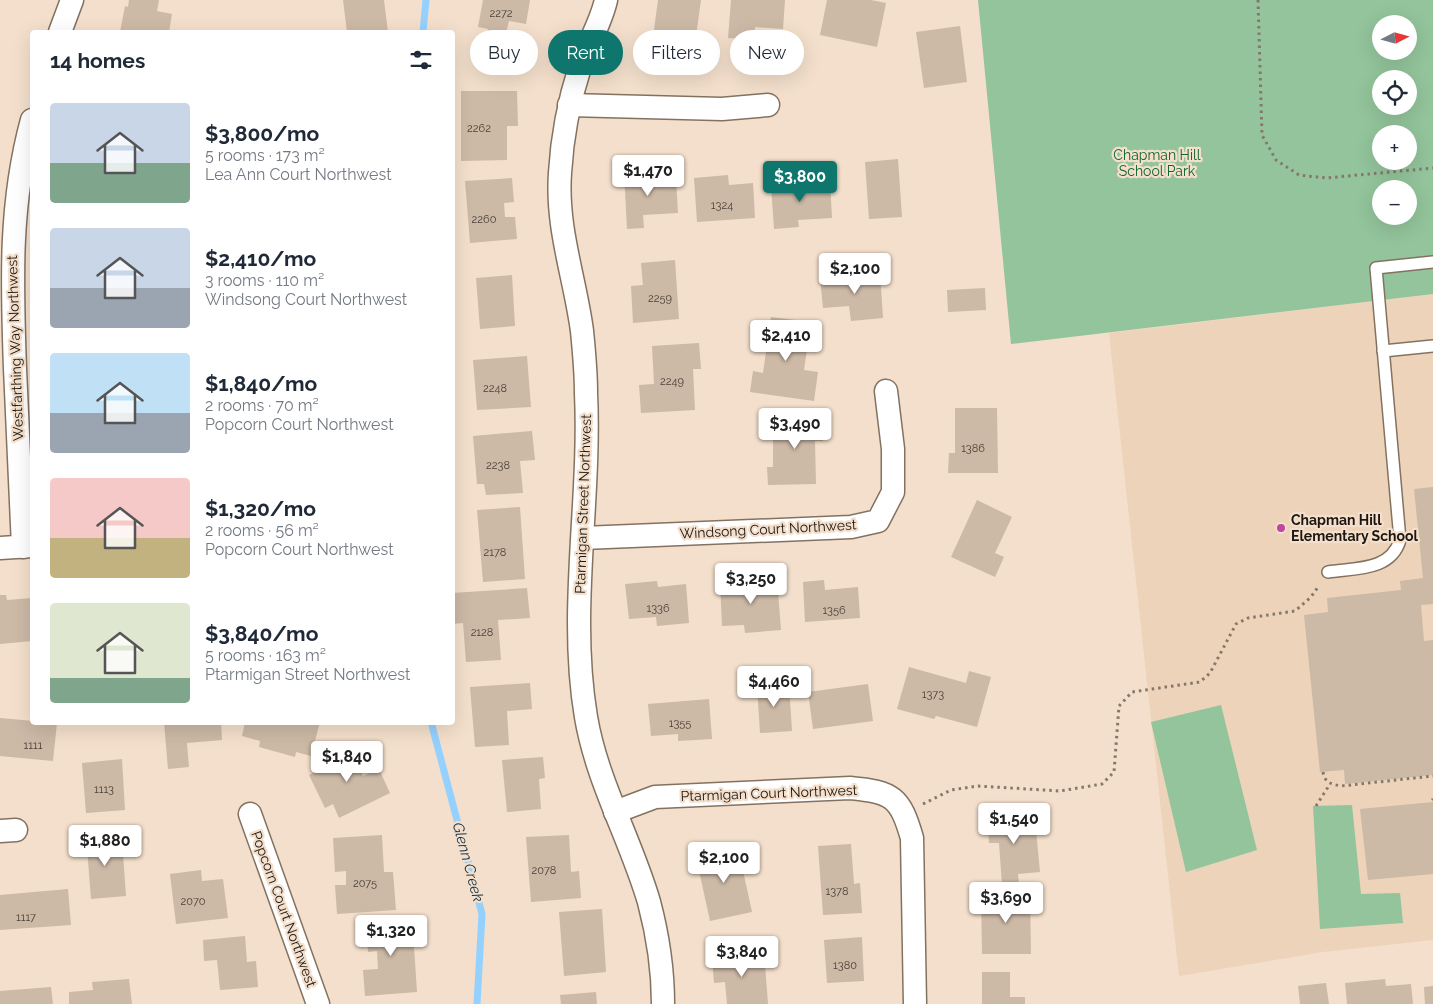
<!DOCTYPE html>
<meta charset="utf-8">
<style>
:root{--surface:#fff;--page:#f6f6f7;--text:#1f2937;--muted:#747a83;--accent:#0f766e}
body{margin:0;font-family:Raleway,sans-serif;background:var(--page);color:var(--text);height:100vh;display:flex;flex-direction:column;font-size:19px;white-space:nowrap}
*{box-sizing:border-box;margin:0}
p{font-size:16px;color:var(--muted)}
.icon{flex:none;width:28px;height:28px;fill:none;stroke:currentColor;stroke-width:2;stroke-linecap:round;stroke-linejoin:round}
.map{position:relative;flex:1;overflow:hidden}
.sheet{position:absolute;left:30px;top:30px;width:425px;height:695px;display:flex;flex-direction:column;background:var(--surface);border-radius:5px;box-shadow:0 5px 20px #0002}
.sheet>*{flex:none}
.guide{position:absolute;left:470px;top:30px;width:475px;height:45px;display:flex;gap:10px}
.needle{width:32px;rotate:84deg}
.controls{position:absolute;left:1372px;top:15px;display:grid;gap:10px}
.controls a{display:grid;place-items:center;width:45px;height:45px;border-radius:50%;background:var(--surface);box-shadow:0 5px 20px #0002;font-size:25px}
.price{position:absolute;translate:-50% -42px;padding:0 11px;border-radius:5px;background:#fff;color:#222;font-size:16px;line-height:32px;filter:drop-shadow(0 1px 2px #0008)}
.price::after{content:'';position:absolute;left:50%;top:30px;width:15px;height:11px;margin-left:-8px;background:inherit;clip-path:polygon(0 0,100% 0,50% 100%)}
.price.active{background:var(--accent);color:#fff}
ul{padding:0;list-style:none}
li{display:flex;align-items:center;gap:15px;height:125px;padding:0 20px}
li span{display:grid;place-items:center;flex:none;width:140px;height:100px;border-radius:5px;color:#555}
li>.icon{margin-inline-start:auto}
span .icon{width:60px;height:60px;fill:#fffc;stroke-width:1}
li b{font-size:21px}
h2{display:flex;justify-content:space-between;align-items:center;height:60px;padding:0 20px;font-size:21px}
.chip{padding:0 18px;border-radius:22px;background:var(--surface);box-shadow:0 5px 20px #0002;font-size:18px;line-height:45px}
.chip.active{background:var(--accent);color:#fff}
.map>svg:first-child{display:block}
.built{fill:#edd3ba}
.green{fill:#93c49b;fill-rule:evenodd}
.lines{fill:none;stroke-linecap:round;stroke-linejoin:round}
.stream{stroke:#95d1fe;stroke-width:7}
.building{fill:#ccb9a6}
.service-casing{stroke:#847261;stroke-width:14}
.minor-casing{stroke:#847261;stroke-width:25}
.path{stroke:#85786b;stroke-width:3;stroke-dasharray:2.5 4;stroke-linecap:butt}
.service{stroke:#fff;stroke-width:11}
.minor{stroke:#fff;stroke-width:22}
.poi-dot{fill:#bd48a0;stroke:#f3dfcb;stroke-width:2}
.labels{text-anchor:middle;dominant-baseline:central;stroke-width:4.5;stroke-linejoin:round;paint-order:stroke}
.number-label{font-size:11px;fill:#493f36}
.park-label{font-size:14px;fill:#0f662e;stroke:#f3dfcb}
.street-label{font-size:14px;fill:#1d1610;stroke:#f3dfcb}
.poi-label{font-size:14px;font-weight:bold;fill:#1d1610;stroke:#f3dfcb;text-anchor:start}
.water-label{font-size:15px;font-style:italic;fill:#132e40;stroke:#f3dfcb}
</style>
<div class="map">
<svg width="1433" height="1004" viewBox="0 0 1433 1004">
<rect width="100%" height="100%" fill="#f3dfcb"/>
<path class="built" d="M1433,294V940L1323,952L1179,976L1109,333Z"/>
<g class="green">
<path d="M978,0H1433V294L1011,344ZM1381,24H1409V51H1381ZM1381,79H1409V106H1381ZM1381,134H1409V161H1381ZM1381,189H1409V216H1381Z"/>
<path d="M1221,705L1257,850L1186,872L1151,722Z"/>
<path d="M1352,805L1361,894L1400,893L1403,923L1320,929L1313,806Z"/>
</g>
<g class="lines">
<g class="stream">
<path d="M423,32L426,0"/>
<path d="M431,722L482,914L477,1004"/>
</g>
</g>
<g class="building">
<path d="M129,0H159L157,11L172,14L169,32H120L125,6L128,7Z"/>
<path d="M343,0H384L388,32H347Z"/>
<path d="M483,0H530L526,24L509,21L506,33L530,37L524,66L483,57L488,29L478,27Z"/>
<path d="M658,0H701L693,58L651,52Z"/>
<path d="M731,0H785L783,29L755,27L754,40L728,38Z"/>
<path d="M827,0H871L886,3L877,47L820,35Z"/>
<path d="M960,26L967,82L924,88L916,32Z"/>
<path d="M461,91H517L518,126H507V160L461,161Z"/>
<path d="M898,159L902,217L869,219L865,162Z"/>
<path d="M651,171L652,180L676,179L678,213L643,215L644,228L627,229L624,172Z"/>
<path d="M728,175L729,185L753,183L755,218L697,222L694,178Z"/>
<path d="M512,178L514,202L504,203L505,217H515L517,239L470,243L465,181Z"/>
<path d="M830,181L832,218L798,220L799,227L774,229L771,185Z"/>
<path d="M675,260L679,319L633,323L631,286L643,285L641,263Z"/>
<path d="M880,272L883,318L851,321L849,306L823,308L820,278Z"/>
<path d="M512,275L515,326L480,329L476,278Z"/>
<path d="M985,288L986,310L948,312L947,290Z"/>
<path d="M771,317L811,322L804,370L818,372L814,401L750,392L753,371L763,373Z"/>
<path d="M699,343L701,369H693L695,410L641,413L639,385L654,384L652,346Z"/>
<path d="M527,356L531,407L477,410L473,360Z"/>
<path d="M955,408H997L998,473H948L949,453H955Z"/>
<path d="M823,415V441H815L816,484L768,485L767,467H773V417Z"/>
<path d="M532,431L535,460L520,461L523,493L486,495L484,484H477L473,436Z"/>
<path d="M1433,487V604L1421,605L1424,641L1433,640V775L1345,784L1344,770L1320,772L1304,615L1328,612L1327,598L1401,590L1400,581L1423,578L1414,489Z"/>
<path d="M977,500L1012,517L995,553L1004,557L995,577L951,557Z"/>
<path d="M520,507L525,579L483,582L477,510Z"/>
<path d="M777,578L781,630L745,633L744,625L722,626L720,582Z"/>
<path d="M824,580L825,590L858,587L860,618L805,622L803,582Z"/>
<path d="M657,581L658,587L686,584L689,623L657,626L656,617L629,619L625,584Z"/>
<path d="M527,588L530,618L498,620L501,660L466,662L463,623L452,624V593Z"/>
<path d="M0,595H6L7,600L32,598V641L0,644Z"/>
<path d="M909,667L966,683L969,671L991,677L977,727L936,716L934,719L897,709Z"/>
<path d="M530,683L532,709L507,711L509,745L475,747L470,687Z"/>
<path d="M789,684L792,731L760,733L757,686Z"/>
<path d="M868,684L873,721L813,729L808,692Z"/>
<path d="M709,699L712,739L678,741V734L651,736L648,704Z"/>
<path d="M0,718L57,723L53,761L0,756Z"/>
<path d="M164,722H221L222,740L187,743L189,767L168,769Z"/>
<path d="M245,722H320L311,756L296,752L295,757L259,747L260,741L242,736Z"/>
<path d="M347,741L363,776L379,769L390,793L339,818L333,804L325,808L309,775L333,763L327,750Z"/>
<path d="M543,757L545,778L539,779L541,809L507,812L502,760Z"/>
<path d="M122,759L125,810L86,813L82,763Z"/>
<path d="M1433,802V874L1368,880L1360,809Z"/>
<path d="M1018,811L1019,820L1035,819L1040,872L1018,874L1019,884L1002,885L999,843H989L987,814Z"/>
<path d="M113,833L115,855L123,854L126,896L91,899L86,835Z"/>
<path d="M382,835L384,872H393L396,910L337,914L335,885H346V871L335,872L333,838Z"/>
<path d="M569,835L571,872L579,871L581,898L531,902L526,837Z"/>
<path d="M851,844L854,884L860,883L862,913L823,915L818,846Z"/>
<path d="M738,848L752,912L710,921L696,857Z"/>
<path d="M201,870L202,881L223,879L228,918L176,924L170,874Z"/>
<path d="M68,889L71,925L0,930V895Z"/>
<path d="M981,893H1030L1031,954H982Z"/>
<path d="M602,909L606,972L564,976L559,912Z"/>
<path d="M412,917L417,992L365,996L363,970L378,969L377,951L368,952L365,921Z"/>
<path d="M245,936L247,962L256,961L258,987L220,990L217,960L204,961L203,940Z"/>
<path d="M862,937L864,981L827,983L824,940Z"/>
<path d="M764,952L768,1004H727L725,982L714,983L712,956Z"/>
<path d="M982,972H1010V997H1025V1004H982Z"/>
<path d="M129,979L132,1004H69V992L93,990L92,982Z"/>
<path d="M1385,979L1386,986L1411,984L1413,1004H1347L1345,983Z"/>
<path d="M1326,983L1329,1004H1300L1298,986Z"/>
<path d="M1433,986V1004H1425L1424,987Z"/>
<path d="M51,987L53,1004H0V991Z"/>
<path d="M596,992L597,1004H561L560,995Z"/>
</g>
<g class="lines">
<defs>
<g id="service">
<path d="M1383,351L1433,346"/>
<path d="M1328,572C1355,568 1391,571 1400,540L1376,268L1433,262"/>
</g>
<g id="minor">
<path d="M606,0C601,23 587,45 580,67C569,101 562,138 560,173C556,228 575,278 582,331C584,351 586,373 586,393C591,501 568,610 586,717C597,782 631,840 649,902C658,936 663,970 663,1004"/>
<path d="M60,32L72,0"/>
<path d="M569,105L722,109L768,105"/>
<path d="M583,538L851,527L878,521L893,492V449L886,391"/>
<path d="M23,547C20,487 18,428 15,369C12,283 9,204 32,120"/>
<path d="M0,548L32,546"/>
<path d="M615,812L655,797L850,788C893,792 900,797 912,838L915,1004"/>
<path d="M250,814L318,1004"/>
<path d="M0,831L16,830"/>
</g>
</defs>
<use href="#service" class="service-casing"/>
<use href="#minor" class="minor-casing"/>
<g class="path">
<path d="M1258,0L1262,135L1276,160L1299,175L1326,178L1433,168"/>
<path d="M1323,772C1325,783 1331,784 1341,786L1433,776"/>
<path d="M1432,800L1433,799"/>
<path d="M923,804L951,790L978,786L1060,791L1102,784L1114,772L1119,706L1132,692L1200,682L1210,673L1236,624L1248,618L1295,611L1311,597L1318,587"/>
<path d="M1316,806L1330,784"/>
</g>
<use href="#service" class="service"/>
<use href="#minor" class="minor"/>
</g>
<circle class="poi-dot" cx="1281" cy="528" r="5"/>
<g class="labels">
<g class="number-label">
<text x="501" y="13">2272</text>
<text x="479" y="128">2262</text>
<text x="722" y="205">1324</text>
<text x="484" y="219">2260</text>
<text x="660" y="298">2259</text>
<text x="672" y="381">2249</text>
<text x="495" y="388">2248</text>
<text x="973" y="448">1386</text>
<text x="498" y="465">2238</text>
<text x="495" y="552">2178</text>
<text x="658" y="608">1336</text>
<text x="834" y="610">1356</text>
<text x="482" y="632">2128</text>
<text x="933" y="694">1373</text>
<text x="680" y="723">1355</text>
<text x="33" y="745">1111</text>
<text x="104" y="789">1113</text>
<text x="544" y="870">2078</text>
<text x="365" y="883">2075</text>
<text x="837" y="891">1378</text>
<text x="193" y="901">2070</text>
<text x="26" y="917">1117</text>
<text x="845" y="965">1380</text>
</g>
<g class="park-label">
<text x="1157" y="155">Chapman Hill<tspan x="1157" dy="16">School Park</tspan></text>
</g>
<g class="street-label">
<text transform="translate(15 348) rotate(-92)">Westfarthing Way Northwest</text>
<text transform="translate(583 504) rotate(-88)">Ptarmigan Street Northwest</text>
<text transform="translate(768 529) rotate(-3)">Windsong Court Northwest</text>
<text transform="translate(769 793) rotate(-2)">Ptarmigan Court Northwest</text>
<text transform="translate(284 909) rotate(70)">Popcorn Court Northwest</text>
</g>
<g class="poi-label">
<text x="1291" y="520">Chapman Hill<tspan x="1291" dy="16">Elementary School</tspan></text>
</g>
<g class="water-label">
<text transform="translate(468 862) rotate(75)">Glenn Creek</text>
</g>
</g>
</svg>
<div class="controls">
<a><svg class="needle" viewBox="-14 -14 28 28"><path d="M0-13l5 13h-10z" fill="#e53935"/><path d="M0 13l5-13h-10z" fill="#747a83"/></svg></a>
<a><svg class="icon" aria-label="locate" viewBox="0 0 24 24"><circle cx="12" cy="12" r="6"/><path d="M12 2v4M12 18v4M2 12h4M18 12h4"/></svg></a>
<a>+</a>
<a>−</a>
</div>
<b class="price" style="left:648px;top:197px">$1,470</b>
<b class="price active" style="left:800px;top:203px">$3,800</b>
<b class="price" style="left:855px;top:295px">$2,100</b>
<b class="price" style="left:786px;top:362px">$2,410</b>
<b class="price" style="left:795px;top:450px">$3,490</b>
<b class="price" style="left:751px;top:605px">$3,250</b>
<b class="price" style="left:774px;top:708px">$4,460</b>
<b class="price" style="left:347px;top:783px">$1,840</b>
<b class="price" style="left:1014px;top:845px">$1,540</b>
<b class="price" style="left:105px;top:867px">$1,880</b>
<b class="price" style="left:724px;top:884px">$2,100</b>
<b class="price" style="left:1006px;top:924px">$3,690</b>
<b class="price" style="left:391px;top:957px">$1,320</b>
<b class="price" style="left:742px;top:978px">$3,840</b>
<div class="guide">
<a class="chip">Buy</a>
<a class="chip active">Rent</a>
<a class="chip">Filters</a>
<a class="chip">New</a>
</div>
<section class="sheet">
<h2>14 homes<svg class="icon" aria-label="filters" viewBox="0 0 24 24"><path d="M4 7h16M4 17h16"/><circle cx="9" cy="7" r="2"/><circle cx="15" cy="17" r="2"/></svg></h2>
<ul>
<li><span style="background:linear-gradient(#c9d6e8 60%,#7fa58c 0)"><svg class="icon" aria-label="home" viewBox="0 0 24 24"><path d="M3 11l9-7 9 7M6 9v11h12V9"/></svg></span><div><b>$3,800/mo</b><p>5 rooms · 173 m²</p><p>Lea Ann Court Northwest</p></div></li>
<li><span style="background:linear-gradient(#c9d6e8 60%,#9aa5b1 0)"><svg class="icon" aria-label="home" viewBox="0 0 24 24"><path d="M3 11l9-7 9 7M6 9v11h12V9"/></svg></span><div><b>$2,410/mo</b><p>3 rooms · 110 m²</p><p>Windsong Court Northwest</p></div></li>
<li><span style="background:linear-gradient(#bfe0f5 60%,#9aa5b1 0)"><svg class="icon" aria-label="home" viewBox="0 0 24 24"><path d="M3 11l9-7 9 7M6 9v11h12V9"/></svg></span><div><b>$1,840/mo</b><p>2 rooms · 70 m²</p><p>Popcorn Court Northwest</p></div></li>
<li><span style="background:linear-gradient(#f6c9c9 60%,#c2b280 0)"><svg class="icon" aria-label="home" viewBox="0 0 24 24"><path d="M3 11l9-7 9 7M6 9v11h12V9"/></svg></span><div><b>$1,320/mo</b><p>2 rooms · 56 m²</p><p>Popcorn Court Northwest</p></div></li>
<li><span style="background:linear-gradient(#dfe7d0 75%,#7fa58c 0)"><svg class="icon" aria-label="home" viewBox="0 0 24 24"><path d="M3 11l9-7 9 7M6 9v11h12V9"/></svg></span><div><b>$3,840/mo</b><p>5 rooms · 163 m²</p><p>Ptarmigan Street Northwest</p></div></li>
</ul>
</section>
</div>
